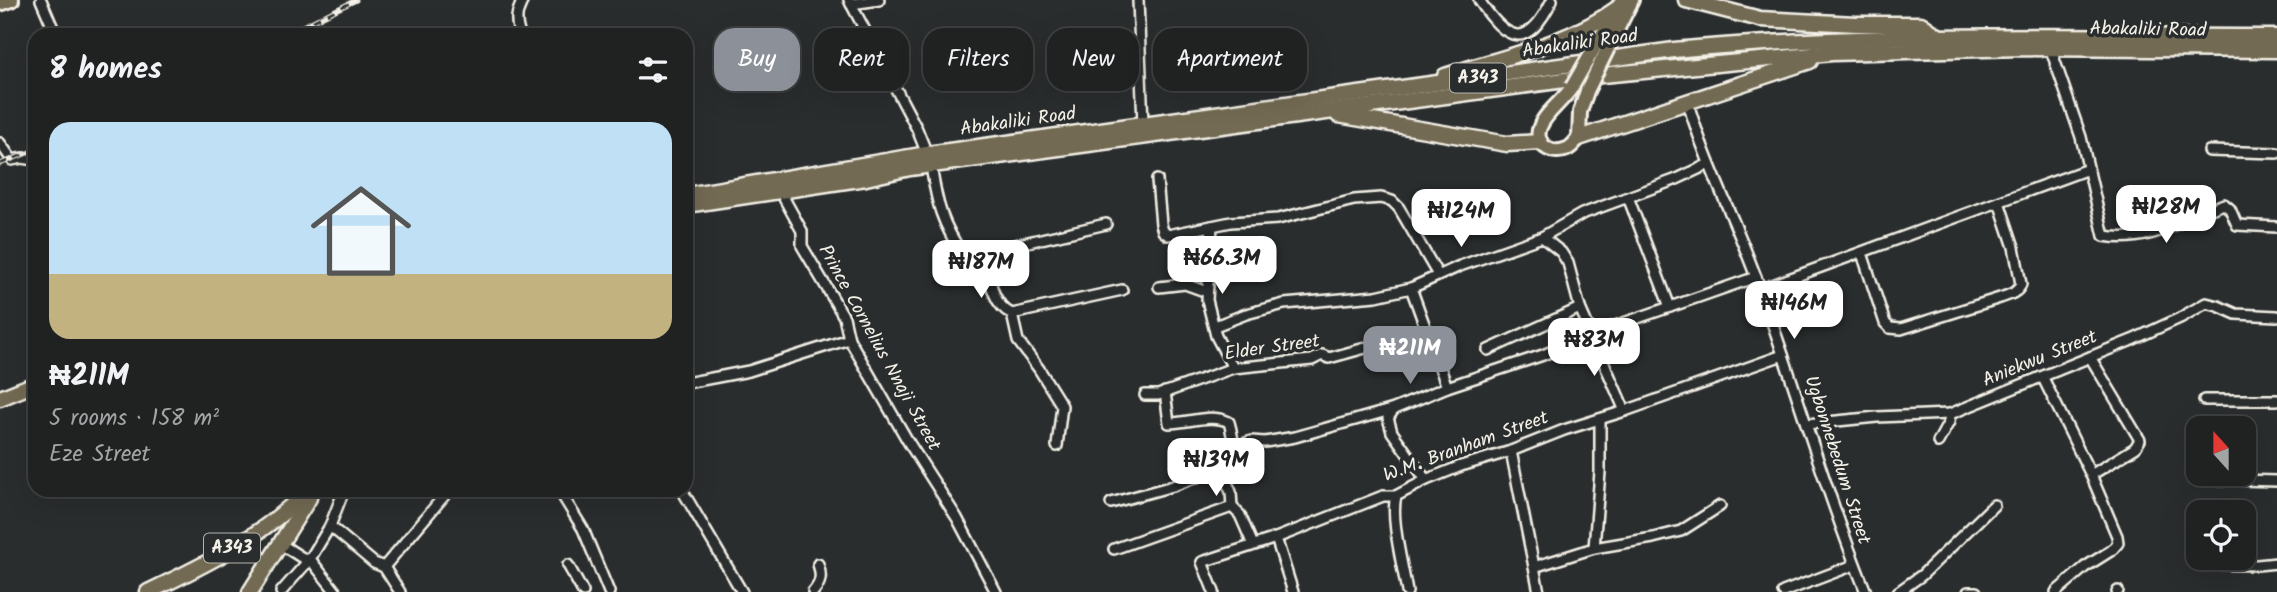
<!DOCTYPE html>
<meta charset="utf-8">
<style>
:root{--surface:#202222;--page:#2d2f2f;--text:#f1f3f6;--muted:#a2a4a5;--line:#3d3f40;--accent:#8c9099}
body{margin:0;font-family:Kalam,sans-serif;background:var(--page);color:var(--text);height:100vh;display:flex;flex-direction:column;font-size:26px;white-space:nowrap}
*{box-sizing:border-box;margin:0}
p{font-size:23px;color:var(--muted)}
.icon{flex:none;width:38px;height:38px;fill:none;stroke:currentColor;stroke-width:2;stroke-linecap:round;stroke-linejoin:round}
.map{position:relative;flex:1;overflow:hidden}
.details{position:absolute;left:28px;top:28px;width:665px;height:469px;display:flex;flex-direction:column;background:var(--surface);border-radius:21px;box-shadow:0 7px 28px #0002,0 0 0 2px var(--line)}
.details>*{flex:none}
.banner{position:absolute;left:714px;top:28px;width:665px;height:63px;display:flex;gap:14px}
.needle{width:46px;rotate:339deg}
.fabs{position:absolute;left:2186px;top:416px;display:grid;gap:14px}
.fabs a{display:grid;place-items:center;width:70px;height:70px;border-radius:14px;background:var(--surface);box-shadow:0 7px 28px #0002,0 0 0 2px var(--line);font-size:35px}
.price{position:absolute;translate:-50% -60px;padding:0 16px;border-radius:14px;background:#fff;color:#222;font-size:23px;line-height:46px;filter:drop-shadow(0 2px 4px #0008)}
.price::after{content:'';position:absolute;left:50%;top:42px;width:21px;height:16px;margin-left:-10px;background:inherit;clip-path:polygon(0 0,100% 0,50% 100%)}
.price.selected{background:var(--accent);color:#fff}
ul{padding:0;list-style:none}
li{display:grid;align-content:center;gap:14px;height:371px;padding:0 21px}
li span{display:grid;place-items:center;height:217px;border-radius:21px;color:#555}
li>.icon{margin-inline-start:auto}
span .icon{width:126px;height:126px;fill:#fffc;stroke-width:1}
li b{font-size:30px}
h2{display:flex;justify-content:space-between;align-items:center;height:84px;padding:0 21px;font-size:30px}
.chip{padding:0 24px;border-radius:21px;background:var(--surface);box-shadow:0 7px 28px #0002,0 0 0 2px var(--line);font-size:24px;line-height:63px}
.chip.selected{background:var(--accent);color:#fff}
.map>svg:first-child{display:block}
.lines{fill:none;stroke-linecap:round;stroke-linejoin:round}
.minor-casing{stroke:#f4f1e8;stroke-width:14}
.major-casing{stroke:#f4f1e8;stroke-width:18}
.highway-casing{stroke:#f4f1e8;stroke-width:19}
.minor{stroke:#2a2d2e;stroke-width:9}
.major{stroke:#736b52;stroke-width:12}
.highway{stroke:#736b52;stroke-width:14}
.rail-casing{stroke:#f4f1e8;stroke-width:5}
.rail{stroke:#2a2d2e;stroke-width:2.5;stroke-dasharray:8;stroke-linecap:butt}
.major-bridge-casing{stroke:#f4f1e8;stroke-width:18;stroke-linecap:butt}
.major-bridge{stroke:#736b52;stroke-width:12}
.labels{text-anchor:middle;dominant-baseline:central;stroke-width:7;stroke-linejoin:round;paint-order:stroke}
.shield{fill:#2a2d2e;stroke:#b7b6b0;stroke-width:2}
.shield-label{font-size:18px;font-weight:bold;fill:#f4f1e8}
.street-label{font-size:19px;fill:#f4f1e8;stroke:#2a2d2e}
</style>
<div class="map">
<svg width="2277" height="592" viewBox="0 0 2277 592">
<rect width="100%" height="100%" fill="#2a2d2e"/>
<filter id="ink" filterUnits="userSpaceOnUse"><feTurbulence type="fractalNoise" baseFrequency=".0143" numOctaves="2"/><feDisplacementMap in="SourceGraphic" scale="14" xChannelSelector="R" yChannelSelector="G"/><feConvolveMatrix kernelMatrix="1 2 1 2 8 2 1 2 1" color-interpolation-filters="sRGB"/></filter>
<g filter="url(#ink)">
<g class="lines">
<defs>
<g id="minor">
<path d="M41,0L56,35"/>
<path d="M849,0L917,129L927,154"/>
<path d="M1138,0L1143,124"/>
<path d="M1479,0C1507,42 1527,51 1552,0"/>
<path d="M851,4L879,0"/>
<path d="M520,35C515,21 516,13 523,0"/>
<path d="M2050,47L2081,137L2104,236C2152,244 2181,219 2224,204L2230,209L2237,225L2277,227"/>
<path d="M1688,103C1707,168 1739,227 1761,291C1797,391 1826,493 1866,592"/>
<path d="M0,143L12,160L22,158L35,160"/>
<path d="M2209,151L2277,153"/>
<path d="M931,165C937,206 942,223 964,257L985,252C989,272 990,304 1012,314L1122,290"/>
<path d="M1157,180L1161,224L1163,231L1168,235L1231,222L1278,219L1354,200L1381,198L1392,201L1399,208L1438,275"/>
<path d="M780,191L802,231V246L844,317L849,339L909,443L957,518L996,592"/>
<path d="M1212,226L1207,300L1216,336L1233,368"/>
<path d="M1542,237L1561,252L1568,263L1580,308L1625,411"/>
<path d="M985,252L1106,224"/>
<path d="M1862,253L1885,323L1890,328L1901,329L2000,298C2009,295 2018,293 2021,284L2014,247L1999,202"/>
<path d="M1159,287L1185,284L1207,292"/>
<path d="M1411,288L1447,387"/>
<path d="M1761,289L2088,169"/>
<path d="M1670,307L1756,277"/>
<path d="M1012,314L1018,341L1039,369L1062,406L1057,446"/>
<path d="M1215,326L1246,314L1284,304L1376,296L1411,288L1460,266L1542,237L1582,214L1677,179L1709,164"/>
<path d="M1488,350L1580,308"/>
<path d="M2090,357L2140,440L2135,448L2091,475"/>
<path d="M2043,378L2091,475L2117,536L2118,543L2112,550L2085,567L2056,592"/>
<path d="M686,383L749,371L849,339"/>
<path d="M1165,392L1169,423C1189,423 1210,413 1229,422C1234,440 1237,458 1223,473L1231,492L1232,507L1240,515L1253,545"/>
<path d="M1145,395H1158L1233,368L1312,360L1322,355L1329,358L1427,331"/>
<path d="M2204,400H2277"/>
<path d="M1394,409L1388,418L1392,432L1426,480"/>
<path d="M1600,419V472L1594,548L1653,538L1681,531L1720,506"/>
<path d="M1807,424L1877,417L1950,414L2132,340L2180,318L2206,303L2218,306L2236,314L2277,316"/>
<path d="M1938,442L1949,422L1950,414"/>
<path d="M1235,447L1251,441L1265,442L1295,437L1394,409L1447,387L1543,355L1591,334L1670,307L1628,197"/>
<path d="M1511,451L1539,592"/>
<path d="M2200,479L2277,481"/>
<path d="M559,490L583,529L609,592"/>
<path d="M682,490L742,592"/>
<path d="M1396,496C1390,518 1403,567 1407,592"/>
<path d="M1111,503L1173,486L1210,472L1226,470"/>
<path d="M330,526L344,490"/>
<path d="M1276,538L1293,592"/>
<path d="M279,543L304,559H310L330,526L374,563L384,567L400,592"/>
<path d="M1114,549L1232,507"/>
<path d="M2213,564L2257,565L2277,563"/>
<path d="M568,565L583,592"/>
<path d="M384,567L449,490"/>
<path d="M1534,567L1594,548"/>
<path d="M281,592L310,559L336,592"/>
<path d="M813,592C821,583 822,576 818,564"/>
<path d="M1214,592L1202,562L1276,538L1383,496H1396L1426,480L1461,466L1511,451L1564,430L1625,411L1783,355"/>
<path d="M1783,592L1854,565"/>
<path d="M1898,592L1922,575L1994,505"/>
<path d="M1968,592H1976"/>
<path d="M2117,592L2118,591"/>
</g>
<g id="major">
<path d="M0,4L12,0"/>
<path d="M1595,47L1622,0"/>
<path d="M1608,48L1632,0"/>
<path d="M1572,87C1563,101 1545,113 1540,127C1533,144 1552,156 1567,149C1572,147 1575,142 1579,138L1580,112L1587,91"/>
</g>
<g id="highway">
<path d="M1686,0L1760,19L1856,24H1921L1941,38V41"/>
<path d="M1445,76C1503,57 1567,45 1618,8"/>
<path d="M1338,115L1507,144L1540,142"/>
<path d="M1579,138L1810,61"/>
<path d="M686,195L927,154L1674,50C1874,31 2076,37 2277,37"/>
<path d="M686,205L866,178L910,168L1602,75L1832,53L2022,48L2277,50"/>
<path d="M0,398L35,384"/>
<path d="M148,592C207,564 262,537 308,490"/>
<path d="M250,592L309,498"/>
</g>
</defs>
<use href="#minor" class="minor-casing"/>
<use href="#major" class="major-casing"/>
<use href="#highway" class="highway-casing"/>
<use href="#minor" class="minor"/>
<use href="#major" class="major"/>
<use href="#highway" class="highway"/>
<defs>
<g id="rail">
<path d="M284,35L356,0"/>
<path d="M0,164L35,150"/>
</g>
</defs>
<use href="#rail" class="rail-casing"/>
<use href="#rail" class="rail"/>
<defs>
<g id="major-bridge">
<path d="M1572,87L1595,47"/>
<path d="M1587,91L1608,48"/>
</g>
</defs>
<use href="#major-bridge" class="major-bridge-casing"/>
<use href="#major-bridge" class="major-bridge"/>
</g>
</g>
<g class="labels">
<g class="shield">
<rect x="1450" y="63.5" width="56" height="29" rx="5"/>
<rect x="204" y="533.5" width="56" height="29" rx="5"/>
</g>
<g class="shield-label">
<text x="1478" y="78">A343</text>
<text x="232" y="548">A343</text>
</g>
<g class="street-label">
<text transform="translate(2148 30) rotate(1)">Abakaliki Road</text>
<text transform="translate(1580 44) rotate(-8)">Abakaliki Road</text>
<text transform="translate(1018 122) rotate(-8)">Abakaliki Road</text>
<text transform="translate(879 348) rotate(61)">Prince Cornelius Nnaji Street</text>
<text transform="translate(1272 348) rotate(-8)">Elder Street</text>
<text transform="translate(2040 359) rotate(-22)">Aniekwu Street</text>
<text transform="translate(1466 447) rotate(-20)">W.M. Branham Street</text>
<text transform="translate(1837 460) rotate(72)">Ugbonnebedum Street</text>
</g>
</g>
</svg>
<div class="fabs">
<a><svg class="needle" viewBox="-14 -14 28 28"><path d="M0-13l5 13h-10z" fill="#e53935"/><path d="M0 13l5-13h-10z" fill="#a2a4a5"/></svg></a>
<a><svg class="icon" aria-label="locate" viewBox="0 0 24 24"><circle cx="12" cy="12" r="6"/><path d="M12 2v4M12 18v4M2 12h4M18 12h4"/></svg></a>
</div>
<b class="price" style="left:2166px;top:245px">₦128M</b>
<b class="price" style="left:1461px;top:249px">₦124M</b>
<b class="price" style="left:1222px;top:296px">₦66.3M</b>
<b class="price" style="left:981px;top:300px">₦187M</b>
<b class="price" style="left:1794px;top:341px">₦146M</b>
<b class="price" style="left:1594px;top:378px">₦83M</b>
<b class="price selected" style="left:1410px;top:386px">₦211M</b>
<b class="price" style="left:1216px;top:498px">₦139M</b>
<div class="banner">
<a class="chip selected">Buy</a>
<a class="chip">Rent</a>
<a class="chip">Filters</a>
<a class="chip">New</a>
<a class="chip">Apartment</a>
</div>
<section class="details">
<h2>8 homes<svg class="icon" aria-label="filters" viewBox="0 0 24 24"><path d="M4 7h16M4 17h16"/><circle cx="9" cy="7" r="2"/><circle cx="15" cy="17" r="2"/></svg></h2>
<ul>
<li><span style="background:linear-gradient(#bfe0f5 70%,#c2b280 0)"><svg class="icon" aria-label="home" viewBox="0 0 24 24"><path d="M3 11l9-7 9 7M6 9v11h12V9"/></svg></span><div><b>₦211M</b><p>5 rooms · 158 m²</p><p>Eze Street</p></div></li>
</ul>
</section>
</div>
